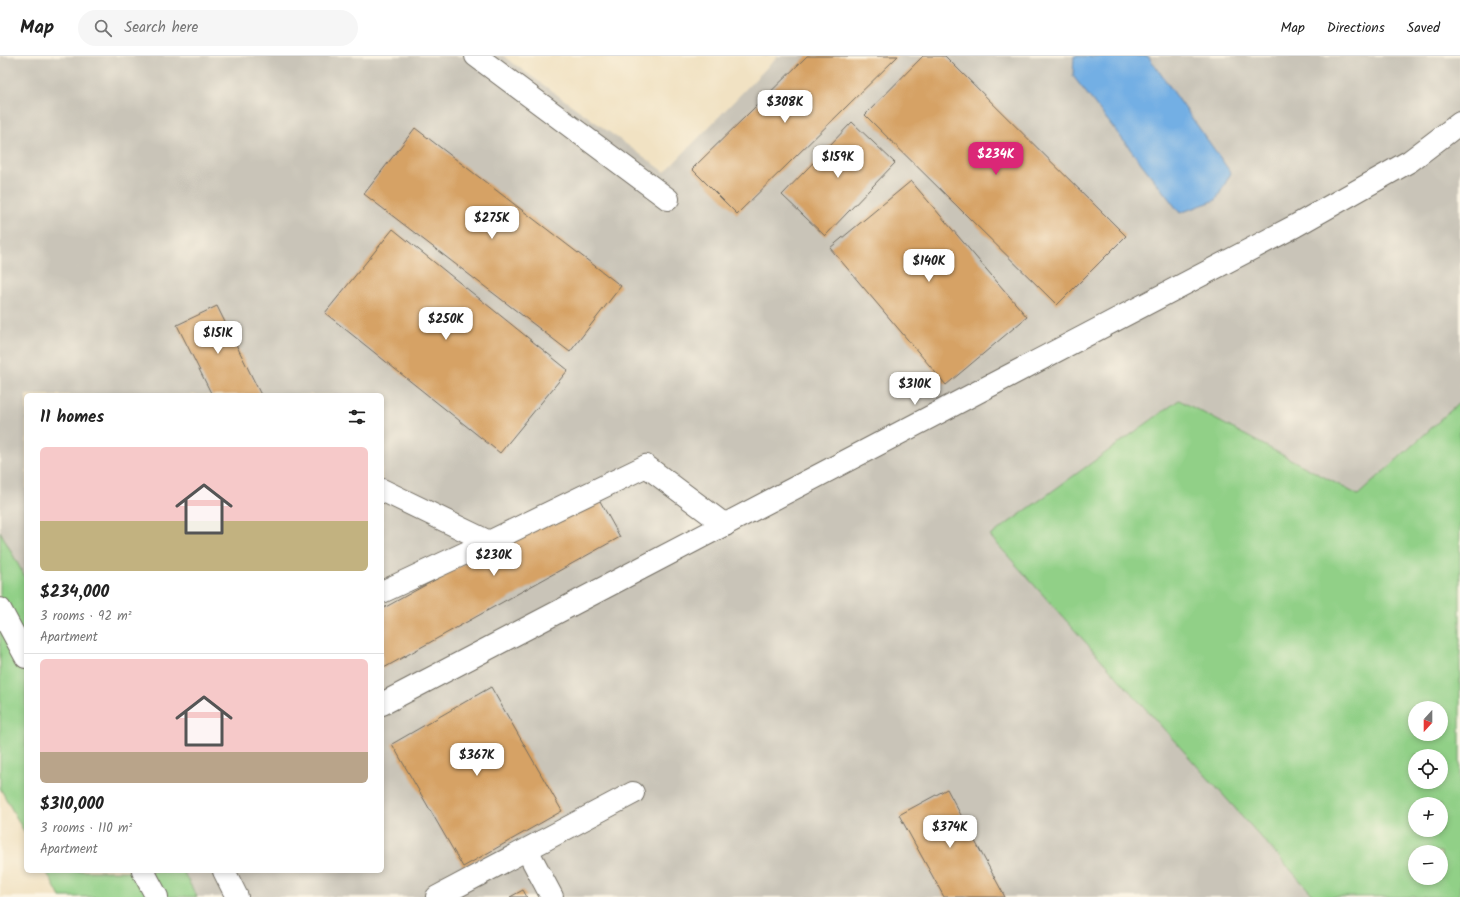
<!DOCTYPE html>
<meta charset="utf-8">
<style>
:root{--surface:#fff;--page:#f6f6f6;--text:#222;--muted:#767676;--line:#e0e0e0;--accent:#db2777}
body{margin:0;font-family:Kalam,sans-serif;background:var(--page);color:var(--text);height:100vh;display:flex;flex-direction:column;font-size:15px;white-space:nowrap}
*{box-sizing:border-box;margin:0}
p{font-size:13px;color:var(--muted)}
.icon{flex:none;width:22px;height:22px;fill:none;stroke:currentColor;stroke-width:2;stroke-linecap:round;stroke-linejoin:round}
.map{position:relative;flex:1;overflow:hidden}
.details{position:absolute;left:24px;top:337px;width:360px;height:480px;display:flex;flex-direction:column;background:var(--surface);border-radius:6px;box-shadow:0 2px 6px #0003}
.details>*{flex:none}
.needle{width:26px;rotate:201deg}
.tools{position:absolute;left:1408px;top:645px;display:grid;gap:8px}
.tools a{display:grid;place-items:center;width:40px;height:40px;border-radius:50%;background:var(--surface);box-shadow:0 2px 6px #0003;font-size:20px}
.price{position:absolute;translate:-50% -34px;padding:0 9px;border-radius:8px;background:#fff;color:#222;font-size:13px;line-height:26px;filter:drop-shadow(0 1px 2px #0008)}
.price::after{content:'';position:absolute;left:50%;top:24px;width:12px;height:9px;margin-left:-6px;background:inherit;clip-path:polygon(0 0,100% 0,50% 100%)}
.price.selected{background:var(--accent);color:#fff}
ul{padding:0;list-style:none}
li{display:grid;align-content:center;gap:8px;height:212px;padding:0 16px}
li+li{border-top:1px solid var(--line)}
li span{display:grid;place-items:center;height:124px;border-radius:6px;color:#555}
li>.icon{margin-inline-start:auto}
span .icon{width:72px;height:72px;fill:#fffc;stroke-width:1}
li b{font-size:17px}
h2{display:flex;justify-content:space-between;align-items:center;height:48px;padding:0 16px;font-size:17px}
header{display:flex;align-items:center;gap:24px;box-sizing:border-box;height:56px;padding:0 20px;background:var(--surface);border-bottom:1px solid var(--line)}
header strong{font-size:19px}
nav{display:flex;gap:22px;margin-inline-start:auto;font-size:14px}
.search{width:280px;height:36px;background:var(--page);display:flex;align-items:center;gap:10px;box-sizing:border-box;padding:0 14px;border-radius:22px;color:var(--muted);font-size:15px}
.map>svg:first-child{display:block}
.industrial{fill:#c9c4b8}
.green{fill:#91d087;stroke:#5e7e59;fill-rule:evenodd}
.water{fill:#73afe4;stroke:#4f6d88}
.building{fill:#d6a265}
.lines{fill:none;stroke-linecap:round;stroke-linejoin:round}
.minor-casing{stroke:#706b60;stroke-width:24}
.minor{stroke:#fff;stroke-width:22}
</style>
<header>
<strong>Map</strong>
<div class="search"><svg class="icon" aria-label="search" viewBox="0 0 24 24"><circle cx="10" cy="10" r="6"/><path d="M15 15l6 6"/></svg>Search here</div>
<nav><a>Map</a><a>Directions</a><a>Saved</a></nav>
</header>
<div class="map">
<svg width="1460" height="841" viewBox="0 0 1460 841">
<rect width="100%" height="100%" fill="#fcf5e5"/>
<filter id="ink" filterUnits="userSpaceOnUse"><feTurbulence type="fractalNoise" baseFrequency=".025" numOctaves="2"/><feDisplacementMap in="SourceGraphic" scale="8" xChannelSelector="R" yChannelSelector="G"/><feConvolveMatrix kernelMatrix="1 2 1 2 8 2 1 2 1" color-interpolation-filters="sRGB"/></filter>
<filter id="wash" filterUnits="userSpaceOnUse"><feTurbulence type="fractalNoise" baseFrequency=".012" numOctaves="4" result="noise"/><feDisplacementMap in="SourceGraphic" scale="16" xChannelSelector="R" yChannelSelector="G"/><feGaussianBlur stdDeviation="0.9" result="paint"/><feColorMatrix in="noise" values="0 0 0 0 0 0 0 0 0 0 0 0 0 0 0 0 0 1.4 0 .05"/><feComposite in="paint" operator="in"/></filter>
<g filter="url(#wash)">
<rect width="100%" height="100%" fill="#f1e2c3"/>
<path class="industrial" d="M0,0H503L665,116L778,0H1460V346L1358,439L1179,344L990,480L1315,841H197L183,815H382V339H26V523L0,475Z"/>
<g class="green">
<path d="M1179,344L1358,439L1460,346V841H1315L990,480ZM1415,652H1441V678H1415ZM1415,700H1441V726H1415ZM1415,748H1441V774H1415ZM1415,796H1441V822H1415Z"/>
<path d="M0,475L26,523V779L0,732Z"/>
<path d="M46,815H183L197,841H60Z"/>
</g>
<path class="water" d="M1074,0H1148L1231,117L1216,144L1180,157L1073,20Z"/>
<g id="blocks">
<g class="building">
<path d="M807,0H898L737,158L692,113Z"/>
<path d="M923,0H945L1126,180L1057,249L865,59Z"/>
<path d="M852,66L895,107L825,180L782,139Z"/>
<path d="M415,72L621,230L570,296L364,138Z"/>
<path d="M911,125L1027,261L946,329L830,192Z"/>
<path d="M393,173L568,314L500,397L325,257Z"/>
<path d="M217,250L261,339H212L177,269Z"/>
<path d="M595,436L620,481L382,613V553Z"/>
<path d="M491,631L562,755L463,811L392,688Z"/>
<path d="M947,733L1005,841H944L899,759Z"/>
<path d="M523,834L527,841H510Z"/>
</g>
</g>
</g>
<g filter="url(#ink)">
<use href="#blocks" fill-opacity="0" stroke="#706b60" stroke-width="1"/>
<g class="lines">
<defs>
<g id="minor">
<path d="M476,0L668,143"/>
<path d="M382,434L489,486"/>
<path d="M382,536L489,486L646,410L725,469"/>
<path d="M0,553L26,601"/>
<path d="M382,648L1295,170L1410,105L1460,67"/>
<path d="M527,794L552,841"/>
<path d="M143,815L157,841"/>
<path d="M224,815L237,841"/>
<path d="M437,841L633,737"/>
</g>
</defs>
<use href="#minor" class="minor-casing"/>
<use href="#minor" class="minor"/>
</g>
</g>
</svg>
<div class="tools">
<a><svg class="needle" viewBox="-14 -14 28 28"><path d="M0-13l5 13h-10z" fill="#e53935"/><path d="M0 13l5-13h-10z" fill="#767676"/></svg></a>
<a><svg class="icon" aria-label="locate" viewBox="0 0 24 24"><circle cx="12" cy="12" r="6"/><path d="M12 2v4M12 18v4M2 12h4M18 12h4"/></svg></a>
<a>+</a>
<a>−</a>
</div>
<b class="price" style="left:785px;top:68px">$308K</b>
<b class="price selected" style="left:996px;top:120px">$234K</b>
<b class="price" style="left:838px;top:123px">$159K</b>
<b class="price" style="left:492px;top:184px">$275K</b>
<b class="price" style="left:929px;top:227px">$140K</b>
<b class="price" style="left:446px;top:285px">$250K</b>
<b class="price" style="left:218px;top:299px">$151K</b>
<b class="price" style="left:915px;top:350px">$310K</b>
<b class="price" style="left:494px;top:521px">$230K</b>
<b class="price" style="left:477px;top:721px">$367K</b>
<b class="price" style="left:950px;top:793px">$374K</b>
<section class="details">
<h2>11 homes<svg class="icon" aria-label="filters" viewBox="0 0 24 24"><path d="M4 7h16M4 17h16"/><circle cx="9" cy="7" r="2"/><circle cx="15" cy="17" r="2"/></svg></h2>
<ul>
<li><span style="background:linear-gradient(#f6c9c9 60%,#c2b280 0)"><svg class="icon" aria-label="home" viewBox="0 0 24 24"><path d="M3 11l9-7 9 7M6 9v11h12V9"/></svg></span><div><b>$234,000</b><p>3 rooms · 92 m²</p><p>Apartment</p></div></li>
<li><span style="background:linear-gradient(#f6c9c9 75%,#b9a48a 0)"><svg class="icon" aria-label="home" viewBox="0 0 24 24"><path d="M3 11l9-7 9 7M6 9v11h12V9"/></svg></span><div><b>$310,000</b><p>3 rooms · 110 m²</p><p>Apartment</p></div></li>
</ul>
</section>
</div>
